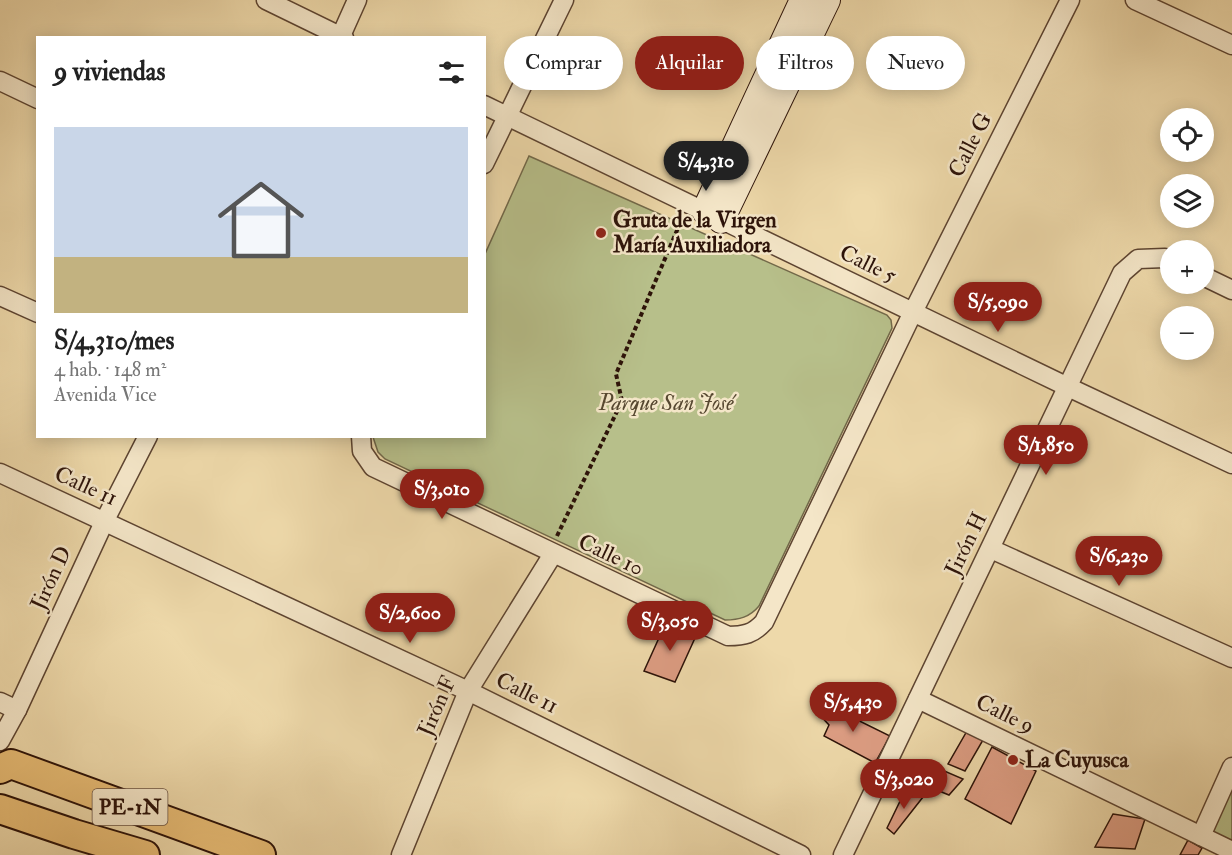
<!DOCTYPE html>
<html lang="es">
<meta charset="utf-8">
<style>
:root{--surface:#fff;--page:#f2f2f2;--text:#222;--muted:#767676;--line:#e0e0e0;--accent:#8f2418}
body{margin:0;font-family:"IM FELL Double Pica",serif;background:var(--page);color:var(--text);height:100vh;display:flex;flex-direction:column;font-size:22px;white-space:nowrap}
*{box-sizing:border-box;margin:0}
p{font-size:20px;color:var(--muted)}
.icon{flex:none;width:33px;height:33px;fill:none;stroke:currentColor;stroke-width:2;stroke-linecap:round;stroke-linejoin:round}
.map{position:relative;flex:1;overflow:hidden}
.details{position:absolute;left:36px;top:36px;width:450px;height:402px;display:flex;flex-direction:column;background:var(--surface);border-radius:0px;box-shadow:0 3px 15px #0003}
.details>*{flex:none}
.banner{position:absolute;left:504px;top:36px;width:570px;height:54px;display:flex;gap:12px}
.tools{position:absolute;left:1160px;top:108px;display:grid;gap:12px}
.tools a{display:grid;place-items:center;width:54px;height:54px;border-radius:50%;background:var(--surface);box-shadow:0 3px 15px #0003;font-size:30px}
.price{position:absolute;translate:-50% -51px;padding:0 14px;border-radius:21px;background:var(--accent);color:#fff;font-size:20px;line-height:39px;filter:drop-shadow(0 2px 3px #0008)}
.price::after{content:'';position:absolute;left:50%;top:36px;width:18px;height:14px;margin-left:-9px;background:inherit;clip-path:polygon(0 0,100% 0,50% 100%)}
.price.selected{background:#222;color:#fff}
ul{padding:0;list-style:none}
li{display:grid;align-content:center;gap:12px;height:318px;padding:0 18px}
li+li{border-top:2px solid var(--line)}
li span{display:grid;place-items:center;height:186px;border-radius:0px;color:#555}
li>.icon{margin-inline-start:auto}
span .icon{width:108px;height:108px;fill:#fffc;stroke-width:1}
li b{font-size:26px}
h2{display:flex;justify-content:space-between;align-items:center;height:72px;padding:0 18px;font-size:26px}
.pill{padding:0 21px;border-radius:27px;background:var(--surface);box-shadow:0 3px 15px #0003;font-size:21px;line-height:54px}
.pill.selected{background:var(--accent);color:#fff}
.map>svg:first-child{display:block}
.green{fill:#b7bf8a;stroke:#72694a;stroke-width:1.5}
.building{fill:#dd9d83;stroke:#2d1309;stroke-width:1.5}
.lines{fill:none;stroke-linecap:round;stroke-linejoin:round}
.street-casing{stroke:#5d4431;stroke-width:21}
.secondary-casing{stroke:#2d1309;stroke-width:28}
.primary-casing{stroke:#2d1309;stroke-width:32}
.path{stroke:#2d1309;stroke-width:4;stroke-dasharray:4.5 3;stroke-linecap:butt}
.street{stroke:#f4e6c8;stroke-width:18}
.secondary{stroke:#f4e6c8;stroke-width:26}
.primary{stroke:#e7bc75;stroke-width:28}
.poi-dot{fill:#8f2418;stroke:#f4e6c8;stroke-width:2}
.labels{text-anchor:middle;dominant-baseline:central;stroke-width:5;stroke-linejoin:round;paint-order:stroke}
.shield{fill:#f4e6c8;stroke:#695242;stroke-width:1.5}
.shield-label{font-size:21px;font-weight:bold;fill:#2d1309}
.street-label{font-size:22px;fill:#2d1309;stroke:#f4e6c8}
.poi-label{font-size:22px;font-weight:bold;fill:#2d1309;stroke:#f4e6c8;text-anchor:start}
.park-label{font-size:22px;font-style:italic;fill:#564730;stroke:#f4e6c8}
</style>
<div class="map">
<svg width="1232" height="855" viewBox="0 0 1232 855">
<rect width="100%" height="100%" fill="#eed9aa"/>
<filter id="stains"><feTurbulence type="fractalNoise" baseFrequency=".00333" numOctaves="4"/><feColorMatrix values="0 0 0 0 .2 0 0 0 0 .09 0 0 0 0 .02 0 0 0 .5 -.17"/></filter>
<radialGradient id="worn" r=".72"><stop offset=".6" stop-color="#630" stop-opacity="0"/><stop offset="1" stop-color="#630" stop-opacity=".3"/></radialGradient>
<g class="green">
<path d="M529,156L887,315L891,320L892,328L759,606C750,617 739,620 725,620L385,459L378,452L373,437L484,436L485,254Z"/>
<path d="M1232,782V844L1209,832Z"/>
</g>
<g class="building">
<path d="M668,618L695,638L675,682L644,671Z"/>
<path d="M819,701L890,736L875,763L824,736L829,725L814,709Z"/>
<path d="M967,731L983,740L965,771L948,764Z"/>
<path d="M992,747L1036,771L1011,824L965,799Z"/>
<path d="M921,761L963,779L949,795L907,778Z"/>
<path d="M905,791L923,797L894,834L887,828Z"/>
<path d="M1113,814L1145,819L1135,849L1095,847Z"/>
<path d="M1188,840L1202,848L1198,855H1180Z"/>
</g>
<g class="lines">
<defs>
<g id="street">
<path d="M266,0L344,38"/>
<path d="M1135,0L1232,45"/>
<path d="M340,38L357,0"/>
<path d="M0,81L38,99"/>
<path d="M484,105L1068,387L1232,464"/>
<path d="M484,164L564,0"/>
<path d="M1203,276L1232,290"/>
<path d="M0,296L38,313"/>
<path d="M361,436L362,451L373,467L728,636C744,636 753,634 764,622L913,312L1070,0"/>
<path d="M0,473L468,691L801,855"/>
<path d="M991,549L1232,658"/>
<path d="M918,699L1232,851"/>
<path d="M0,702L17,710"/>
<path d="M0,741L17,710L105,520L148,436"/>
<path d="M1201,836L1232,767"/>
<path d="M401,855L468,691L553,554"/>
<path d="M843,855L1122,273L1138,259L1165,258L1170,260"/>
</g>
<g id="secondary">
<path d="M705,211L803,0"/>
<path d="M721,220L827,0"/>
</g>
<g id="primary">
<path d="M0,769L11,764L261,855"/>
<path d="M0,809L74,834L145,855"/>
</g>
</defs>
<use href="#street" class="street-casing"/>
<use href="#secondary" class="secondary-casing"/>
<use href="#primary" class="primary-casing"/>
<path class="path" d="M557,536L622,401L616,374L681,221"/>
<use href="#street" class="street"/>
<use href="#secondary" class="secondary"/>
<use href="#primary" class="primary"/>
</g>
<g class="poi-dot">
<circle cx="601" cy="233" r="6"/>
<circle cx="1013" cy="760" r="6"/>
</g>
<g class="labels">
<rect class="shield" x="92.5" y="789" width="75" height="36" rx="4.5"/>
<g class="shield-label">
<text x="130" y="807">PE-1N</text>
</g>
<g class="street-label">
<text transform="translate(970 145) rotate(-63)">Calle G</text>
<text transform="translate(868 264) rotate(26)">Calle 5</text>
<text transform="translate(86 486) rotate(24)">Calle 11</text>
<text transform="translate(966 544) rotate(-64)">Jirón H</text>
<text transform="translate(611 555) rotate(25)">Calle 10</text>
<text transform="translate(51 578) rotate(-65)">Jirón D</text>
<text transform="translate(527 693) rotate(26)">Calle 11</text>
<text transform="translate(437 706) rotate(-66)">Jirón F</text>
<text transform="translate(1005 714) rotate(26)">Calle 9</text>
</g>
<g class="poi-label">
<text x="613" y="220">Gruta de la Virgen<tspan x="613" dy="25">María Auxiliadora</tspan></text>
<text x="1025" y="760">La Cuyusca</text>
</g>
<g class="park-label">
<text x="666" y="403">Parque San José</text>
</g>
</g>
<rect width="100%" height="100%" filter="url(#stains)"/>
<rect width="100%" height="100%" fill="url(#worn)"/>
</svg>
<div class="tools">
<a><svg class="icon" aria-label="locate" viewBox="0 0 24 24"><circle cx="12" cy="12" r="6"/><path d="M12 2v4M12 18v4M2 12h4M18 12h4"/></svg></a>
<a><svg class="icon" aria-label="layers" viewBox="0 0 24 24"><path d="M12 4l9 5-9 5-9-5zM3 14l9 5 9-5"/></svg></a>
<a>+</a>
<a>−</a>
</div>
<b class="price selected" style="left:706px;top:192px">S/4,310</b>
<b class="price" style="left:998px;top:333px">S/5,090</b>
<b class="price" style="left:1046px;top:476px">S/1,850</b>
<b class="price" style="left:442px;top:520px">S/3,010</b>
<b class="price" style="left:1119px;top:587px">S/6,230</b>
<b class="price" style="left:410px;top:644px">S/2,600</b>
<b class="price" style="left:670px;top:652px">S/3,050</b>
<b class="price" style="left:853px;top:733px">S/5,430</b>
<b class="price" style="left:904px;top:810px">S/3,020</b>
<div class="banner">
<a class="pill">Comprar</a>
<a class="pill selected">Alquilar</a>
<a class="pill">Filtros</a>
<a class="pill">Nuevo</a>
</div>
<section class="details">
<h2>9 viviendas<svg class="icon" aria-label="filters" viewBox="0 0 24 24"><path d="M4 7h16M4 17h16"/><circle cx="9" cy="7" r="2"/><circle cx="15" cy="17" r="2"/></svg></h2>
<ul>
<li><span style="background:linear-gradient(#c9d6e8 70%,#c2b280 0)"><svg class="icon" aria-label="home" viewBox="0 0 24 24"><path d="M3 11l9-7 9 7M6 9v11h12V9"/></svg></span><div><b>S/4,310/mes</b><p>4 hab. · 148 m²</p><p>Avenida Vice</p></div></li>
</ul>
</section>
</div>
